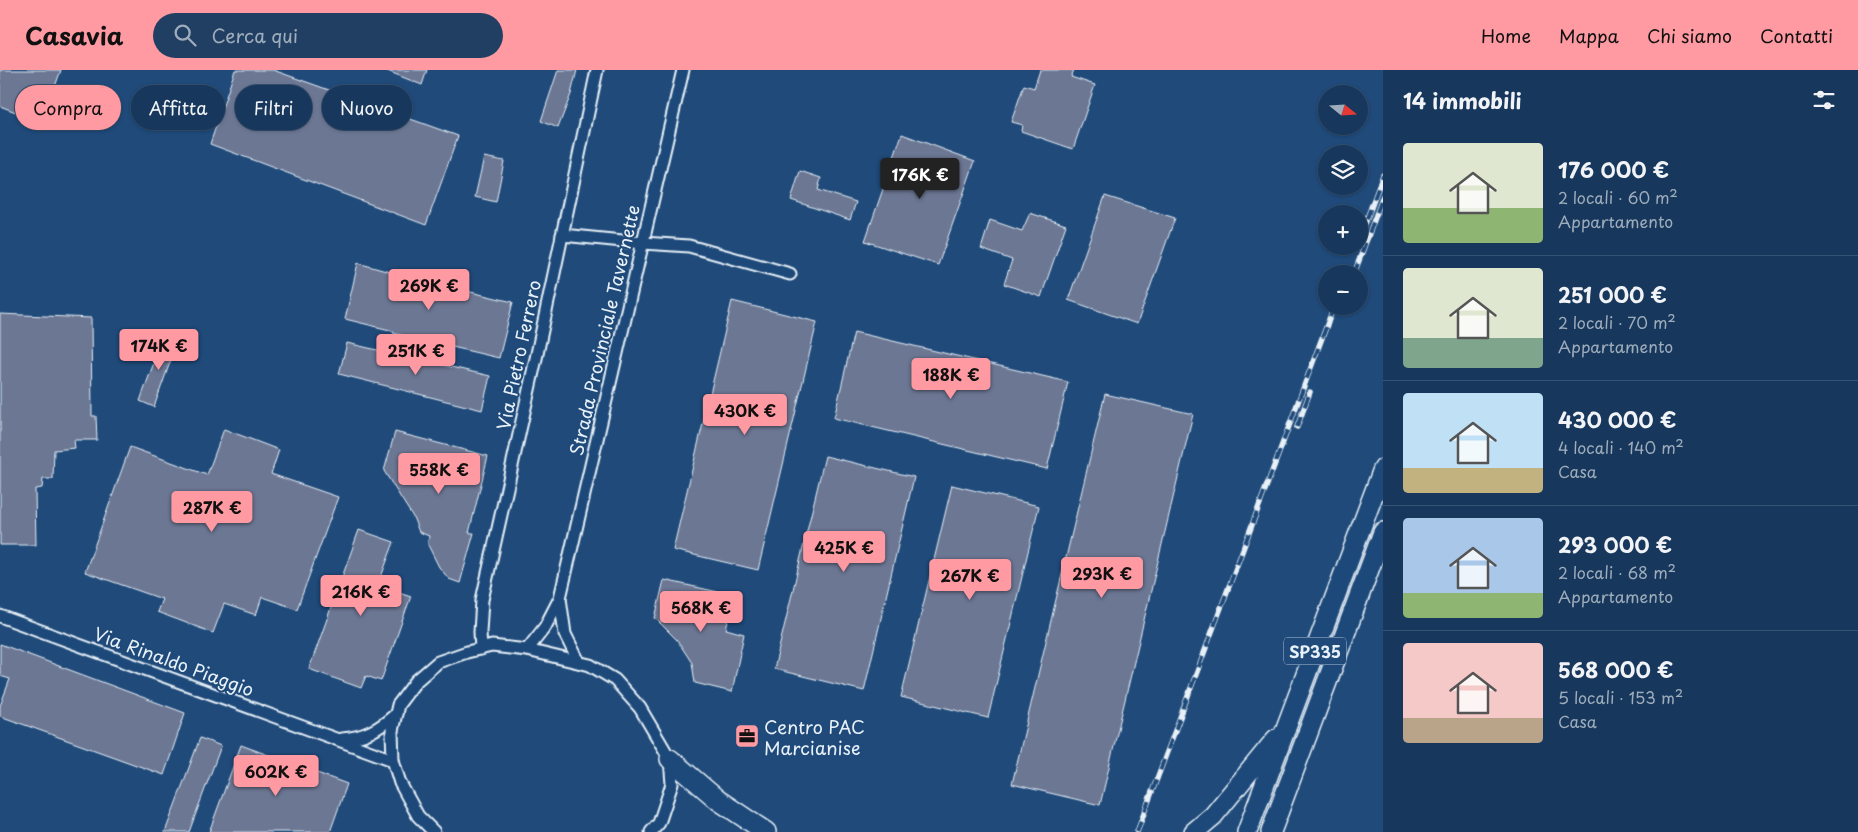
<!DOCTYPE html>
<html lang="it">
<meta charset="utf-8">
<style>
:root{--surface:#17385c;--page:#203f62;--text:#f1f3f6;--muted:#9eacbb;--line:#365272;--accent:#ff9aa2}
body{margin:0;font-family:"Playpen Sans",sans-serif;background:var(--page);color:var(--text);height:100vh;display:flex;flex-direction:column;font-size:19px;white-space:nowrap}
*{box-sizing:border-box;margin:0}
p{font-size:16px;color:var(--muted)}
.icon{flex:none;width:28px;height:28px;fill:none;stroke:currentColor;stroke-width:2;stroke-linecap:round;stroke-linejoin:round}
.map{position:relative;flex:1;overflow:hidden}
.side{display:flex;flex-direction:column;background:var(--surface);width:475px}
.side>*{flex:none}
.hud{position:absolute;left:15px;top:15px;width:475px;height:45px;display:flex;gap:10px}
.needle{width:32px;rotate:108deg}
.controls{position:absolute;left:1318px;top:15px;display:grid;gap:10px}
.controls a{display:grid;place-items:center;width:50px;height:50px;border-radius:50%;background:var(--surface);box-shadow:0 1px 4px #0004,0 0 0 1px var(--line);font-size:25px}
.price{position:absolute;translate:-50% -42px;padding:0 11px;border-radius:5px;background:var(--accent);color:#111;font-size:16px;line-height:32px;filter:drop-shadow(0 1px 2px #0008)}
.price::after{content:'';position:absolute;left:50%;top:30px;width:15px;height:11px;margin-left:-8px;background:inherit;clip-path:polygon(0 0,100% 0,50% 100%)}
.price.selected{background:#222;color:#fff}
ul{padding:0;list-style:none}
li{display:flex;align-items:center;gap:15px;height:125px;padding:0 20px}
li+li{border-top:1px solid var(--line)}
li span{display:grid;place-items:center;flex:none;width:140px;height:100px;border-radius:5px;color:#555}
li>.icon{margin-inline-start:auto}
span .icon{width:60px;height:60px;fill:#fffc;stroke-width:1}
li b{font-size:21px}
h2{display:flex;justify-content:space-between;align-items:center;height:60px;padding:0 20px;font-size:21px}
.pill{padding:0 18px;border-radius:22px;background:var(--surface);box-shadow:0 1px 4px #0004,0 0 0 1px var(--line);font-size:18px;line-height:45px}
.pill.selected{background:var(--accent);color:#111}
header{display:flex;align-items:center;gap:30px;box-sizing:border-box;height:70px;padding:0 25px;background:var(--accent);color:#111}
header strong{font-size:24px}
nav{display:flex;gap:28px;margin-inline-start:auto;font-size:18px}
.search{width:350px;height:45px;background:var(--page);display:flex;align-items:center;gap:12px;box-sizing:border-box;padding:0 18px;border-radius:28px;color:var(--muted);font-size:19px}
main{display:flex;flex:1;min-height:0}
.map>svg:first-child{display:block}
.building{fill:#6c7794;stroke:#e8f1f8}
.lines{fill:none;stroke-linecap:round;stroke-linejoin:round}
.minor-casing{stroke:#e8f1f8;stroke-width:15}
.trunk-casing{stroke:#e8f1f8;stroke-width:22}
.minor{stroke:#1f4a7a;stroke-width:11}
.trunk{stroke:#1f4a7a;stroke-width:19}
.rail-casing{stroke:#e8f1f8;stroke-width:5.5}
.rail{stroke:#1f4a7a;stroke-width:4;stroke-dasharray:11;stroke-linecap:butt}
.labels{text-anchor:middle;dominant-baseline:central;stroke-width:4;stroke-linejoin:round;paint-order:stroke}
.shield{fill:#1f4a7a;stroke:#acbfd2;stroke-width:1}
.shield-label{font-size:16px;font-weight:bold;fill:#e8f1f8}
.street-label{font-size:18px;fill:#e8f1f8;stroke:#1f4a7a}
.poi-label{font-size:18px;fill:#e8f1f8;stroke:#1f4a7a;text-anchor:start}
</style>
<header>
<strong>Casavia</strong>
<div class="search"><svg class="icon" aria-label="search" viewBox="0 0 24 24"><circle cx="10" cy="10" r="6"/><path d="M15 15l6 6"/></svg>Cerca qui</div>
<nav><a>Home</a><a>Mappa</a><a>Chi siamo</a><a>Contatti</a></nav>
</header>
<main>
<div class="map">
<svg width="1383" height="762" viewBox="0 0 1383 762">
<rect width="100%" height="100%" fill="#1f4a7a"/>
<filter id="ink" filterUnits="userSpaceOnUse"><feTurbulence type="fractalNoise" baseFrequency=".02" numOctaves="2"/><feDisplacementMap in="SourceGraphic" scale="10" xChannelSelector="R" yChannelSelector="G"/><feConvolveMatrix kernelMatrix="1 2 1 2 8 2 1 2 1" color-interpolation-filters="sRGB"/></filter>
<g filter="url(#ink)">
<g class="building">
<path d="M0,0H61L42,52L0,36Z"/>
<path d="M235,0H273L458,66L426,155L210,74Z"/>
<path d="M385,0H427L422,15Z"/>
<path d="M558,0H577L571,24L558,58L541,51Z"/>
<path d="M1040,0H1074L1071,7L1095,15L1073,79L1021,61L1022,55L1011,52L1024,15L1034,18Z"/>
<path d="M902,64L975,91L938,195L865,171Z"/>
<path d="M484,87L504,91L496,132L475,127Z"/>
<path d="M800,101L821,108L818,120L856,132L850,150L791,130Z"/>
<path d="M1105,126L1175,148L1137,254L1068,230Z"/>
<path d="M1030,143L1066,155L1041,227L1004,214L1012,190L981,179L990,150L1022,161Z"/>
<path d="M358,193L407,207L513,232L499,288L393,263L394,261L345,249Z"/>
<path d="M732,231L817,252L758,500L673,480Z"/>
<path d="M0,244L91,248L92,346H96L97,370H74L75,378L54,380L53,409H43L42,418L35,419L36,475H0Z"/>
<path d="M854,262L1068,312L1047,399L834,348Z"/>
<path d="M164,265L178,270L154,337L140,331Z"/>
<path d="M347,273L490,306L482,340L339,304Z"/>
<path d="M1105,324L1193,344L1100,735L1012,714Z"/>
<path d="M224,359L279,380L271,404L338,427L297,539L262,527L256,545L224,534L213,563L157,542L162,529L85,502L130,377L207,405Z"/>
<path d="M395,362L488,386L469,463H474L460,513L449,509L439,497L428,475L429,466L419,462L413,447L384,401Z"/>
<path d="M825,386L914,407L864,621L774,599Z"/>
<path d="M952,415L1039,436L988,648L901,627Z"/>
<path d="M359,460L394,472L378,515L411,526L381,611L366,606L361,618L309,599Z"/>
<path d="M664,510L718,522L715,537L731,541L726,559L744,564L732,622L695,613L692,593L677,570L655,548Z"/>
<path d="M0,574L185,643L164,705L0,646V636L10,609L0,606Z"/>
<path d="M200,668L221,676L189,762H165Z"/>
<path d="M241,675L347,714L330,762H209Z"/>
</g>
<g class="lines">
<defs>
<g id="minor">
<path d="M562,165L643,173L689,176L790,204"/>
<path d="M560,528L565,564L579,592"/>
<path d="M0,546L393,690"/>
<path d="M481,579L480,562L482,530L537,284L597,0"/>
<path d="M527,580L545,557L560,528L683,0"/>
<path d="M341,669C364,668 379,659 396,644"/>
<path d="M434,762L418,746L400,713L393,690L392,661L398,635L416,611L438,592L467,582L492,576L527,580L590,595L615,610L640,638L670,689L672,714L659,753L651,762"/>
</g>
<g id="trunk">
<path d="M670,689L718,730L766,762"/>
<path d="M1194,762L1213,746L1276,669"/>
<path d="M1247,762L1383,399"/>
<path d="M1271,762L1383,462"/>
</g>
</defs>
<use href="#minor" class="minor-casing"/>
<use href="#trunk" class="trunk-casing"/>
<use href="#minor" class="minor"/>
<use href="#trunk" class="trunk"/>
<defs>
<g id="rail">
<path d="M1359,170L1383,105"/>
<path d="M1354,204L1383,126"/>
<path d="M1297,357L1310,322"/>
<path d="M1137,762L1334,236"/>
</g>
</defs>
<use href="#rail" class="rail-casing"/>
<use href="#rail" class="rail"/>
</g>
</g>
<defs>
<symbol id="office-square" viewBox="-11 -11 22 22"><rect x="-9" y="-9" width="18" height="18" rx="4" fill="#ff9aa2" stroke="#1f4a7a"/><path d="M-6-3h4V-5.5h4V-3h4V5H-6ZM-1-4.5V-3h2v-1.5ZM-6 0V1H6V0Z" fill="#111"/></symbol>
</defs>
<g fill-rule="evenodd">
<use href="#office-square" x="733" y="652" width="28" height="28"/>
</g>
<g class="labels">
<rect class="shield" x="1284" y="567.5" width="62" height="27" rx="4"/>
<g class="shield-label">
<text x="1315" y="581">SP335</text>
</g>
<g class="street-label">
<text transform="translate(604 260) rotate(-77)">Strada Provinciale Tavernette</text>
<text transform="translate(518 285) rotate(-78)">Via Pietro Ferrero</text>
<text transform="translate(174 591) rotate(20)">Via Rinaldo Piaggio</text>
</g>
<g class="poi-label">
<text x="764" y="656">Centro PAC<tspan x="764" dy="21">Marcianise</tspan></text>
</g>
</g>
</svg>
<div class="controls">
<a><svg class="needle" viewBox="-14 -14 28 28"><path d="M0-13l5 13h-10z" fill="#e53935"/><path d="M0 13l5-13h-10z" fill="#9eacbb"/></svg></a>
<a><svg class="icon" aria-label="layers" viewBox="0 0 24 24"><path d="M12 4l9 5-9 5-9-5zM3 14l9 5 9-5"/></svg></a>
<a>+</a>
<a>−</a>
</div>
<b class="price selected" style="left:920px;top:130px">176K €</b>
<b class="price" style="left:429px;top:241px">269K €</b>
<b class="price" style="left:159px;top:301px">174K €</b>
<b class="price" style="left:416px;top:306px">251K €</b>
<b class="price" style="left:951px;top:330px">188K €</b>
<b class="price" style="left:745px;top:366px">430K €</b>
<b class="price" style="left:439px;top:425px">558K €</b>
<b class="price" style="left:212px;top:463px">287K €</b>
<b class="price" style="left:844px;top:503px">425K €</b>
<b class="price" style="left:1102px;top:529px">293K €</b>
<b class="price" style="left:970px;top:531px">267K €</b>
<b class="price" style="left:361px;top:547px">216K €</b>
<b class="price" style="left:701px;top:563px">568K €</b>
<b class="price" style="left:276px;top:727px">602K €</b>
<div class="hud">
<a class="pill selected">Compra</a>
<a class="pill">Affitta</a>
<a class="pill">Filtri</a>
<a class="pill">Nuovo</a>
</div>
</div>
<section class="side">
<h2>14 immobili<svg class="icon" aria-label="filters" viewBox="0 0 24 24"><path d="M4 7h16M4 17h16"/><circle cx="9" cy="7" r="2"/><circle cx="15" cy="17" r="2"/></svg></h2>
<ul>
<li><span style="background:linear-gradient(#dfe7d0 65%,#8fb573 0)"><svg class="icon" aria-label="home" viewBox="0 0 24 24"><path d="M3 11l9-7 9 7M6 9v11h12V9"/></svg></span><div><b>176 000 €</b><p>2 locali · 60 m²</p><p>Appartamento</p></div></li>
<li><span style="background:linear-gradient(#dfe7d0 70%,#7fa58c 0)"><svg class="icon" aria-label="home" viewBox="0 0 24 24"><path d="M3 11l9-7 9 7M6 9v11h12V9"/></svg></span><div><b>251 000 €</b><p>2 locali · 70 m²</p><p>Appartamento</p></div></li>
<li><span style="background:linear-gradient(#bfe0f5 75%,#c2b280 0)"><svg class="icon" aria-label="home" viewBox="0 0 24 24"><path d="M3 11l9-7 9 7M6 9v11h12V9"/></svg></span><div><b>430 000 €</b><p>4 locali · 140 m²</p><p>Casa</p></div></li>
<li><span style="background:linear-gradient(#a9c7e8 75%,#8fb573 0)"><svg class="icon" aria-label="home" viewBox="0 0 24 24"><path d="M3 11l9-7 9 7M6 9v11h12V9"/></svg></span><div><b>293 000 €</b><p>2 locali · 68 m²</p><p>Appartamento</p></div></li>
<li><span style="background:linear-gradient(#f6c9c9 75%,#b9a48a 0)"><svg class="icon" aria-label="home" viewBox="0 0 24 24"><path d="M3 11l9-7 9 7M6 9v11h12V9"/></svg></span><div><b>568 000 €</b><p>5 locali · 153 m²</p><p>Casa</p></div></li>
</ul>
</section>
</main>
